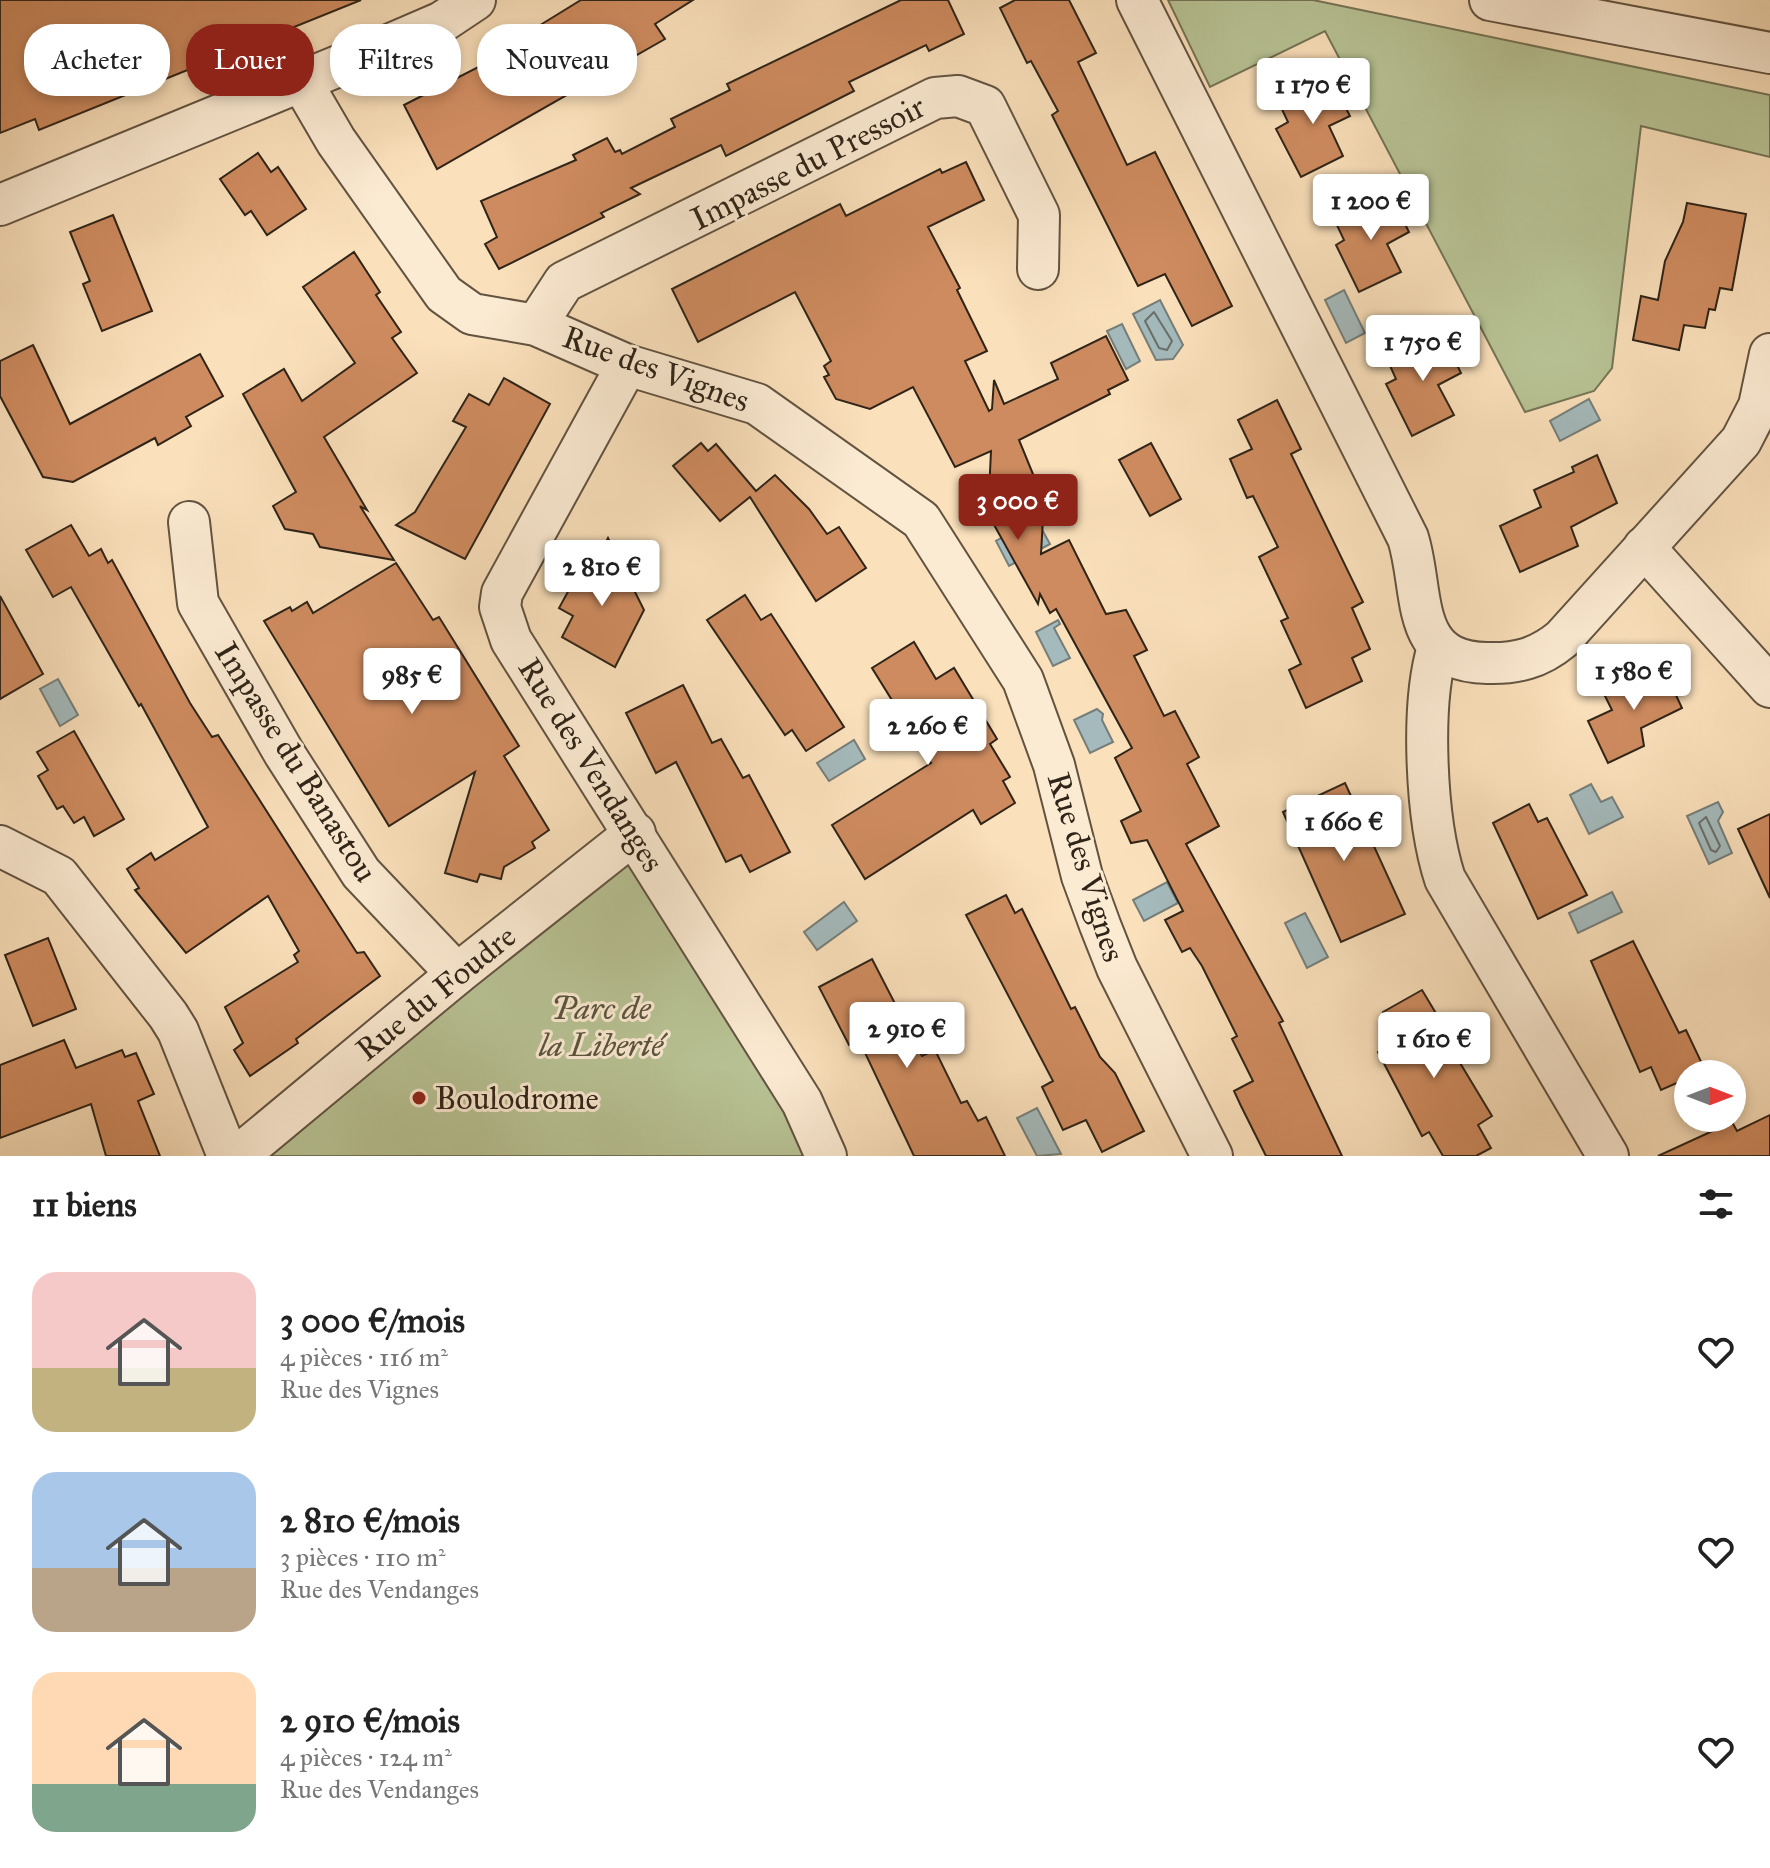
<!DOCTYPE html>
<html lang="fr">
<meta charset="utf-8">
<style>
:root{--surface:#fff;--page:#f6f6f6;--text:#222;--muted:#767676;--accent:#8f2418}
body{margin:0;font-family:"IM FELL Great Primer",serif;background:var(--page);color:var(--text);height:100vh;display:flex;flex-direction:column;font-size:30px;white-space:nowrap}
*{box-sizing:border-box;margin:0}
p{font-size:26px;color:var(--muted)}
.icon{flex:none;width:44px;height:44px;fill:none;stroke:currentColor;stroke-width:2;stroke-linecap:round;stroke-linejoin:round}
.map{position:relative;height:1156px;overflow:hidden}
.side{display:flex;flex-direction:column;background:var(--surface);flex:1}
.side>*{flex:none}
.top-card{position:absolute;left:24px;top:24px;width:800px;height:72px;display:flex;gap:16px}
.needle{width:52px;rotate:90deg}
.fabs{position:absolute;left:1674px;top:1060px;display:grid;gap:16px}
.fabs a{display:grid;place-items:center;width:72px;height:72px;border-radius:50%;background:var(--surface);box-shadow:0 4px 12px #0003;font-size:40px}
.price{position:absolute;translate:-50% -68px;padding:0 18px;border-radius:8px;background:#fff;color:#222;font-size:26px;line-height:52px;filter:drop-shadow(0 2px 4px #0008)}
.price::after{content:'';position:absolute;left:50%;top:48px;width:24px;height:18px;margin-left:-12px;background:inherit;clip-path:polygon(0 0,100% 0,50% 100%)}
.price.on{background:var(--accent);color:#fff}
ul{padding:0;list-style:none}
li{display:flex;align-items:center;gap:24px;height:200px;padding:0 32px}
li span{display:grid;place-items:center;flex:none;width:224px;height:160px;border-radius:24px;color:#555}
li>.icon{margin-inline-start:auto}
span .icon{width:96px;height:96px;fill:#fffc;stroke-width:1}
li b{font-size:34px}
h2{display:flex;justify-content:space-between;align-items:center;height:96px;padding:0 32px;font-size:34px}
.chip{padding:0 28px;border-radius:32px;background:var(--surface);box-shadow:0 4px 12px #0003;font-size:28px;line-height:72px}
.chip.on{background:var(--accent);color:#fff}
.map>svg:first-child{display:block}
.green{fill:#b8c395;stroke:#747456;stroke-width:2}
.water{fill:#a4babc;stroke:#757e7a;stroke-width:2}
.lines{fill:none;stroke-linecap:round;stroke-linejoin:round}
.shore{stroke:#6a6f6a;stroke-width:2}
.building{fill:#ce8b5f;stroke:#2f2418;stroke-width:2}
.street-casing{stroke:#625341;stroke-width:44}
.street{stroke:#fcebd3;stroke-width:40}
.poi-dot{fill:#8f2418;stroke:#fcebd3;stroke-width:3}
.labels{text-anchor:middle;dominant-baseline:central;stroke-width:6;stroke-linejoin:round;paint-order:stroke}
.street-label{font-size:32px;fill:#2f2418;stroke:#fcebd3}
.park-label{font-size:32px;font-style:italic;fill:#58543e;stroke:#fcebd3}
.poi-label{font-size:32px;fill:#2f2418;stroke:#fcebd3;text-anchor:start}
</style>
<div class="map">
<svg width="1770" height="1156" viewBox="0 0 1770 1156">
<rect width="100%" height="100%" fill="#fae0bb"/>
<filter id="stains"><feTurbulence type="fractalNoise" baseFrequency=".0025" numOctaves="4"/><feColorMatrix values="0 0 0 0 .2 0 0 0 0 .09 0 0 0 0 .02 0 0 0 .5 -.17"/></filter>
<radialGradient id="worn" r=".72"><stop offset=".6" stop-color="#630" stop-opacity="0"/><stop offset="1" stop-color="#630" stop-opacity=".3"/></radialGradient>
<g class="green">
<path d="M1168,0H1313L1770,95V157L1641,126L1612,368L1594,391L1525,412L1325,31L1210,87Z"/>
<path d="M635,833L826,1156H238Z"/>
</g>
<g class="water">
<path d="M1344,290L1365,333L1346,343L1325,300Z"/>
<path d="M1160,300L1183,345L1173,359L1156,360L1133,314Z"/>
<path d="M1122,324L1140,361L1126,369L1107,331Z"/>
<path d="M1589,399L1600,420L1560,441L1550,421Z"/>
<path d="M1040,526L1050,544L1009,566L996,541L1021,527Z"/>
<path d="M1058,620L1060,624L1054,628L1070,658L1053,666L1036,632Z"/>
<path d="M58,679L78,715L60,726L40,689Z"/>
<path d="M1097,709L1103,714L1102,720L1113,742L1090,753L1074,720Z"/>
<path d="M854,740L865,759L829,781L817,763Z"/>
<path d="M1591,784L1601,802L1612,797L1623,817L1589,834L1570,795Z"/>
<path d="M1718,802L1723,812L1718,821L1732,853L1709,864L1687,816Z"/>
<path d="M1167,882L1178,903L1144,921L1133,900Z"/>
<path d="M1612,892L1622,912L1578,933L1569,913Z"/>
<path d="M844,902L857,921L817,950L804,932Z"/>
<path d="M1305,913L1328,957L1307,968L1285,923Z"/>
<path d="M1037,1108L1061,1154L1037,1156L1017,1118Z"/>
</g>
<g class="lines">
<g class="shore">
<path d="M1154,312L1172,341L1167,350L1159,348L1145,321Z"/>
<path d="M1706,817L1720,846L1716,852L1711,850L1699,823Z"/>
</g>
</g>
<g class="building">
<path d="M0,0H361L39,130L35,119L0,133Z"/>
<path d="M581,0H693L655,24L665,39L437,169L404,105L541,35L537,27Z"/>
<path d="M901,0H948L964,34L929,51L926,45L849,82L854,91L726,156L721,145L631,188L640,194L601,213L604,217L499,269L485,244L497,237L481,201L576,160L573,155L607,138L615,152L620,150L622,154L675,127L671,119L730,90L727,84Z"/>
<path d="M1015,0H1069L1096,53L1078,62L1127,165L1155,152L1232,306L1192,326L1165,274L1138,286L1052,115L1058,111L1031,61L1027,63L1000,8Z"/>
<path d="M1330,77L1350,116L1329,126L1343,156L1301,177L1276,129L1288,122L1279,103Z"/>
<path d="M258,153L271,172L278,167L306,209L267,235L251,211L245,215L220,179Z"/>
<path d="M966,162L984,200L928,227L960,288L957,290L987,351L965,361L989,411L992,409L994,380L1004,404L1058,379L1051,363L1106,336L1128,380L1108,390L1110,394L1019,440L1044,501L1041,554L1069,540L1106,614L1126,610L1147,650L1134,656L1164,716L1175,711L1199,757L1187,764L1219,826L1186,844L1283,1021L1279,1023L1342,1156H1266L1241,1106L1234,1091L1253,1081L1232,1039L1237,1036L1202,966L1190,948L1182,952L1165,920L1183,911L1147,840L1131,843L1121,821L1141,811L1115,758L1132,748L1056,609L1050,613L1040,594L1038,604L988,514L991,451L955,467L913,387L870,409L836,399L824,377L829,375L824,366L831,361L795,292L698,342L672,289L840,204L846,216L940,169L942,173Z"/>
<path d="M1390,194L1409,232L1387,244L1401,272L1359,292L1336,245L1344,240L1335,221Z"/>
<path d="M1687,203L1746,214L1732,290L1720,288L1715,310L1709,309L1705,328L1684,325L1679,350L1633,340L1641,296L1658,300L1665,261L1683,222Z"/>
<path d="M113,215L152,311L102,331L83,284L90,281L70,232Z"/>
<path d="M354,252L380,292L376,295L401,332L392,338L417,373L324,437L367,510L360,506L394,560L320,547L313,534L285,529L273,506L296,492L243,394L284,369L302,401L355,363L303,287Z"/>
<path d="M1441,332L1461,373L1438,385L1454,415L1412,436L1386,384L1396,379L1387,359Z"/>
<path d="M33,345L70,424L200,354L223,396L186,417L191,426L158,445L155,438L73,482L43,477L0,396V361Z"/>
<path d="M504,378L550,404L465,559L396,525L415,512L466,427L453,421L469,394L489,405Z"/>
<path d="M1277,400L1301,449L1291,454L1363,602L1352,608L1370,649L1352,658L1362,681L1306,708L1289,670L1301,664L1281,621L1288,618L1259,557L1278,547L1253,496L1247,498L1230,459L1252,449L1238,420Z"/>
<path d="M701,443L708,451L716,444L756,491L775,475L809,509L827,534L839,527L866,568L816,601L750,497L720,521L673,466Z"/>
<path d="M1151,443L1181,499L1150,516L1119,460Z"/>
<path d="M1597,455L1617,503L1571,527L1578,546L1520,572L1500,526L1541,507L1534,490L1574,472L1572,467Z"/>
<path d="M71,525L89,556L101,549L108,563L112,560L190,703L212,737L218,735L357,953L364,952L380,976L296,1039L298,1043L250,1076L234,1050L243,1043L225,1007L298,962L294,955L299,951L268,896L186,953L135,890L139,888L127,869L151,853L155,860L208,827L141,704L139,706L71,587L53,597L26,550Z"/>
<path d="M608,538L644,610L615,667L562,637L573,616L559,608L582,566L591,571Z"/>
<path d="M396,563L433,620L439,617L519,746L504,756L549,830L532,842L535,848L504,867L501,879L480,874L477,882L445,873L475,772L389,826L264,621L290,607L292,611L307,602L313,613Z"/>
<path d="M745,595L761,620L771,614L844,727L806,751L792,730L785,735L707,620Z"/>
<path d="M0,596L43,674L0,699Z"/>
<path d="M914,642L936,679L954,668L997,739L990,744L1010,777L1003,781L1015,803L981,824L973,810L865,879L832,825L931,763L872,668Z"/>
<path d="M1661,663L1682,708L1641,728L1644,746L1608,763L1588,721L1612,710L1603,692Z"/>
<path d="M683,685L712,743L721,739L743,778L749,775L790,852L750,872L741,855L726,862L676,762L656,773L626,713Z"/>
<path d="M74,731L124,819L94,836L84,817L74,823L63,806L57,809L38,776L48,770L37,752Z"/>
<path d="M1345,783L1405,914L1341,942L1283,812Z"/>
<path d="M1529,804L1538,822L1547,818L1587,895L1538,919L1493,823Z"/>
<path d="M1770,814V898L1738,829Z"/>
<path d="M1006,895L1015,913L1022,909L1071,1009L1075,1007L1100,1057L1115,1073L1144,1131L1102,1152L1086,1120L1063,1130L1042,1087L1053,1081L966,915Z"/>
<path d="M48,938L76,1009L33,1026L5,955Z"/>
<path d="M1633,941L1679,1033L1686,1030L1705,1070L1688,1074V1078L1661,1090L1651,1067L1640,1072L1591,961Z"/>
<path d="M872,959L922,1056L935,1050L961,1103L967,1101L978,1121L986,1117L1005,1156H914L859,1040L849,1045L819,987Z"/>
<path d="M1422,990L1449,1035L1445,1038L1492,1116L1478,1125L1491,1148L1476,1156H1443L1429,1132L1422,1136L1378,1052L1399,1039L1383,1012Z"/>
<path d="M64,1040L76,1068L122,1050L125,1057L136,1053L154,1094L138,1101L160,1156H106L91,1104L0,1138V1065Z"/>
<path d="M1770,1115V1156H1658L1732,1122L1737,1131Z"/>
</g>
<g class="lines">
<defs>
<g id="street">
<path d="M1137,0L1408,538C1425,592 1408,662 1487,663C1517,664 1539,658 1562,639L1741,441L1759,406L1770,354"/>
<path d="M1490,0L1770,53"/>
<path d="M301,81L336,141L444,294L472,314L536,325L627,365L757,404L921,520L1023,680L1054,765L1082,876L1100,925L1117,968L1212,1156"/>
<path d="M0,205L370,53L442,22L475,0"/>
<path d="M536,325L564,282L935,98L958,96L985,106L1039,215L1038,269"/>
<path d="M627,365L502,593L500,607L511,640L802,1102L826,1156"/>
<path d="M189,522L198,603L284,753L361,873L457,974"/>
<path d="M1644,547L1770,687"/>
<path d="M1438,647C1420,706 1426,821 1445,879L1608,1156"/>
<path d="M0,846L59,876L168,1015L178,1031L228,1156"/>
<path d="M238,1156L457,974L635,833"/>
</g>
</defs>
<use href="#street" class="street-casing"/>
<use href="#street" class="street"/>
</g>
<circle class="poi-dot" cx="419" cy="1098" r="8"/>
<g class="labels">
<g class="street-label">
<text transform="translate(808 163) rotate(-27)">Impasse du Pressoir</text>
<text transform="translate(656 369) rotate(20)">Rue des Vignes</text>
<text transform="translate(296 762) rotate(58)">Impasse du Banastou</text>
<text transform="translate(591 765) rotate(58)">Rue des Vendanges</text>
<text transform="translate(1086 867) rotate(73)">Rue des Vignes</text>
<text transform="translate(436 993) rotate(-39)">Rue du Foudre</text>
</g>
<g class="park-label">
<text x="601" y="1008">Parc de<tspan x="601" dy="37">la Liberté</tspan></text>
</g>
<g class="poi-label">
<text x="435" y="1098">Boulodrome</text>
</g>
</g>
<rect width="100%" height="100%" filter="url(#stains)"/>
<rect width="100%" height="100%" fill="url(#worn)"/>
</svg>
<div class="fabs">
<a><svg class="needle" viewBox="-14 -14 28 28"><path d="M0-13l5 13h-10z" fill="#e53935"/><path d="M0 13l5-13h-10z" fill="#767676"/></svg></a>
</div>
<b class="price" style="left:1313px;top:126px">1 170 €</b>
<b class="price" style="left:1371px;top:242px">1 200 €</b>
<b class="price" style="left:1423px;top:383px">1 750 €</b>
<b class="price on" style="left:1018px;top:542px">3 000 €</b>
<b class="price" style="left:602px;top:608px">2 810 €</b>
<b class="price" style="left:1634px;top:712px">1 580 €</b>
<b class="price" style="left:412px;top:716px">985 €</b>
<b class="price" style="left:928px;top:767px">2 260 €</b>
<b class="price" style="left:1344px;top:863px">1 660 €</b>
<b class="price" style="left:907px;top:1070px">2 910 €</b>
<b class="price" style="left:1434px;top:1080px">1 610 €</b>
<div class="top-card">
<a class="chip">Acheter</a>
<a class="chip on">Louer</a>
<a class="chip">Filtres</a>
<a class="chip">Nouveau</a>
</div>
</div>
<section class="side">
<h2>11 biens<svg class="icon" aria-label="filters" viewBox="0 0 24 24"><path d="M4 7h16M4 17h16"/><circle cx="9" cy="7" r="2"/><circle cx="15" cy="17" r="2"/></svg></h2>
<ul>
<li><span style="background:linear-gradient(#f6c9c9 60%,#c2b280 0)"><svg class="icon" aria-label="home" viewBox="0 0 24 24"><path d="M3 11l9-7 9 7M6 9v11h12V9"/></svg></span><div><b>3 000 €/mois</b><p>4 pièces · 116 m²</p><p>Rue des Vignes</p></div><svg class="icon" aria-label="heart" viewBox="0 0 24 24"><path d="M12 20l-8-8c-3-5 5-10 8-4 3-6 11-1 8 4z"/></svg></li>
<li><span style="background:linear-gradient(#a9c7e8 60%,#b9a48a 0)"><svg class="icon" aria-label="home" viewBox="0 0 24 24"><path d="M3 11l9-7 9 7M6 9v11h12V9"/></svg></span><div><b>2 810 €/mois</b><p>3 pièces · 110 m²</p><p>Rue des Vendanges</p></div><svg class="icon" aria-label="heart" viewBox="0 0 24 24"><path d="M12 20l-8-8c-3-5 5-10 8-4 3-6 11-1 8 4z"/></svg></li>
<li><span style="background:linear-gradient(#ffd9b3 70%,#7fa58c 0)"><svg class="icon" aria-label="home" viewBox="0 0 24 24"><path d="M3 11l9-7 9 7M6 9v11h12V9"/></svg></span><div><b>2 910 €/mois</b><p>4 pièces · 124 m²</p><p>Rue des Vendanges</p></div><svg class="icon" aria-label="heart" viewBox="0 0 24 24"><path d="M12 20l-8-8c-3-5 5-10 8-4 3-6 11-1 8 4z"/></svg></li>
</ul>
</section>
